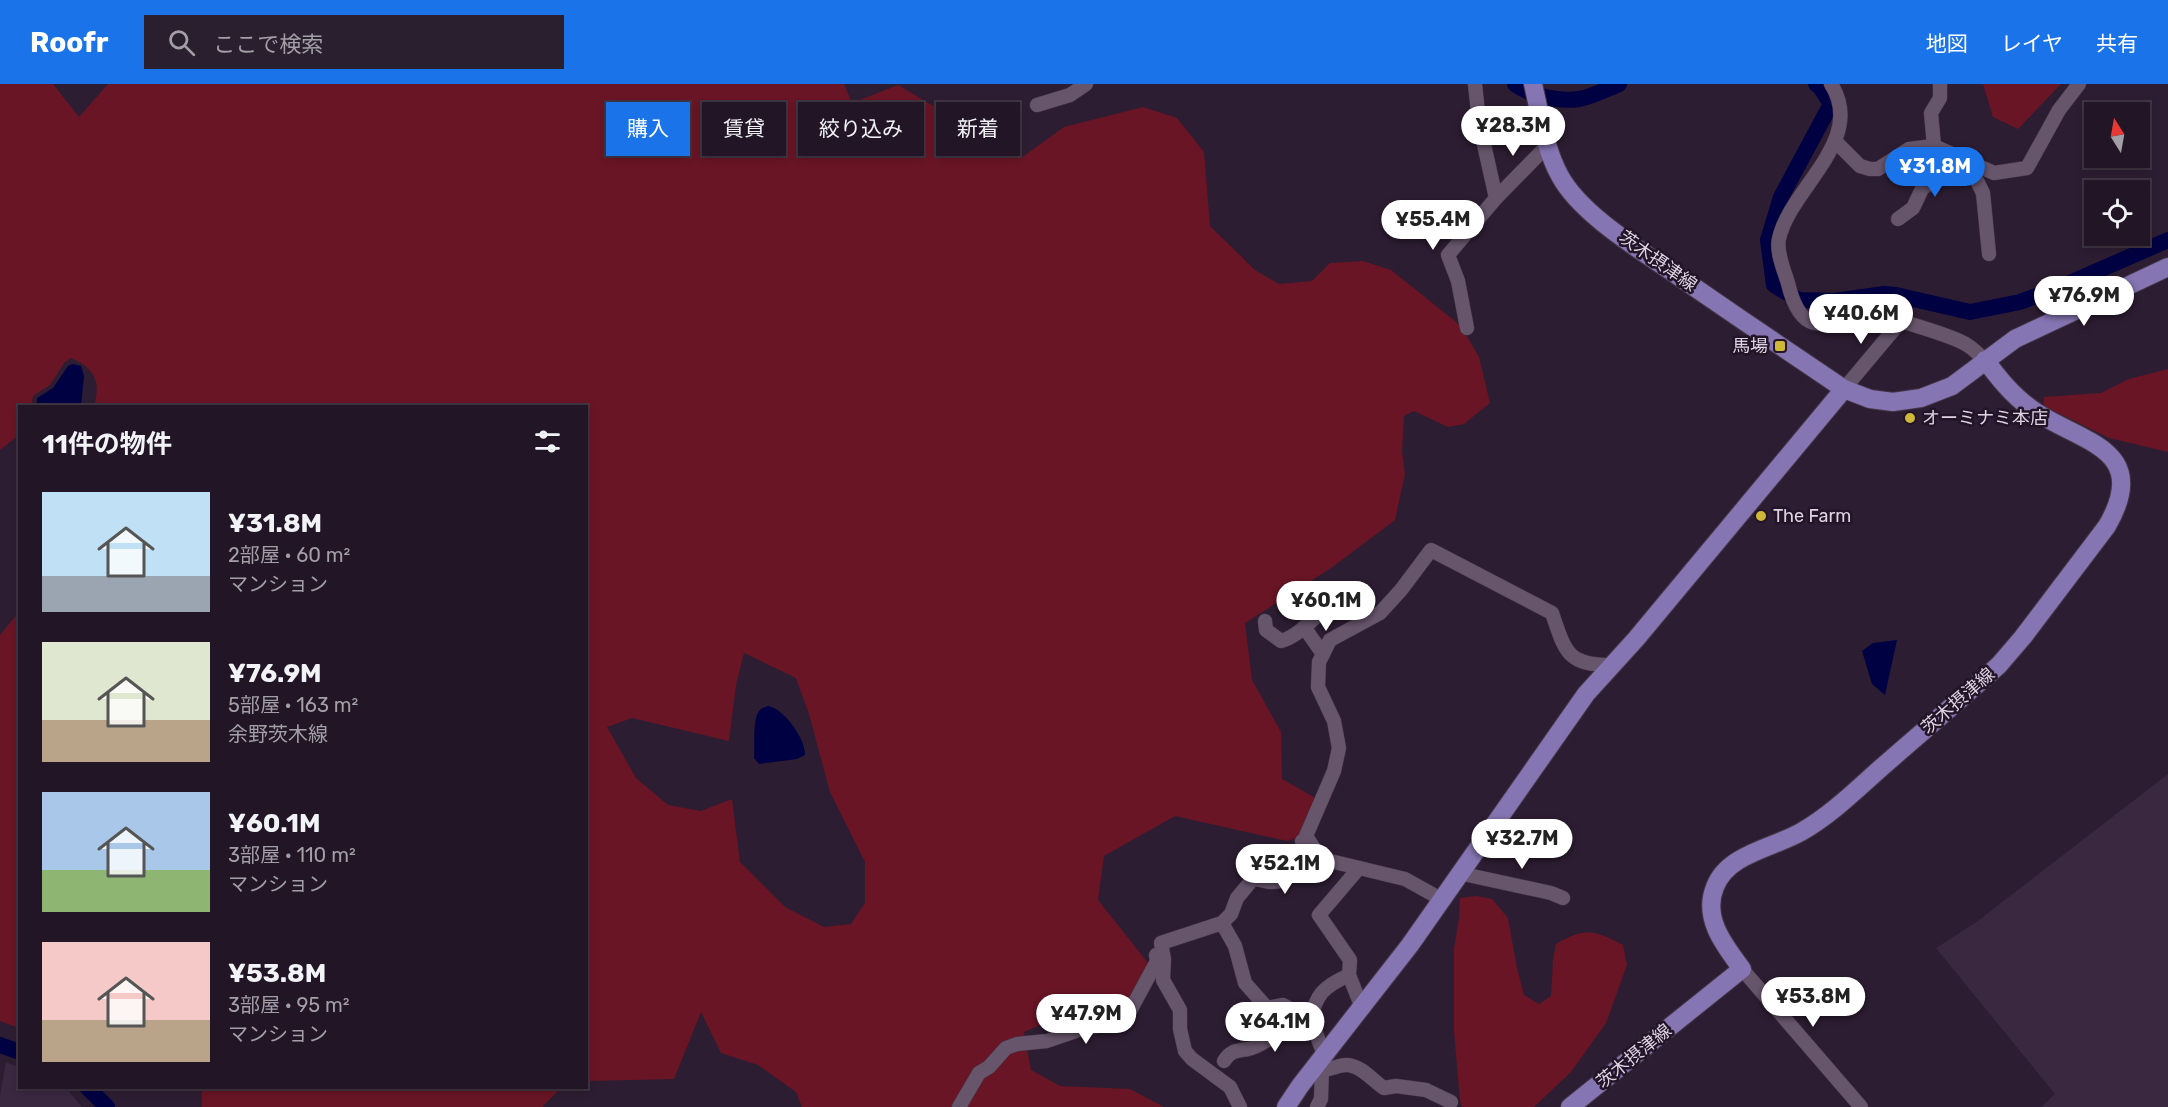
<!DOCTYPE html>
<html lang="ja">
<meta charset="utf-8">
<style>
:root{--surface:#221626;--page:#2a1f2e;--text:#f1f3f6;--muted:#a29fa7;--line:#3f3543;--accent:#1a73e8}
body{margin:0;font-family:Rubik,"Noto Sans JP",sans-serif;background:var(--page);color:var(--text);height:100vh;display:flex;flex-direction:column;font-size:22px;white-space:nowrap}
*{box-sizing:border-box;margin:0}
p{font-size:20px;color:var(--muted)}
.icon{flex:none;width:33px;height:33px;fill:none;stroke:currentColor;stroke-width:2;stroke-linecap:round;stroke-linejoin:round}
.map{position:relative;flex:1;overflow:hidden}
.drawer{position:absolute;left:18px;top:321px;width:570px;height:684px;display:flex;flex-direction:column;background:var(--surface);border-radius:0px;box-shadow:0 3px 9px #0003,0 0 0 2px var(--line)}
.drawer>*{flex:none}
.guide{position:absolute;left:606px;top:18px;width:570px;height:54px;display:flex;gap:12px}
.needle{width:39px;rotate:349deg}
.buttons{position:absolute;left:2084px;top:18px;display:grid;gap:12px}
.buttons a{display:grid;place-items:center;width:66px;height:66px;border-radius:0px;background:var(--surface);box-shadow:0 3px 9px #0003,0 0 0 2px var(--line);font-size:30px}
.price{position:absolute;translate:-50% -51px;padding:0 14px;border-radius:21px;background:#fff;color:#222;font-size:20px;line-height:39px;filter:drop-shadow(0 2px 3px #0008)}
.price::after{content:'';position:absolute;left:50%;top:36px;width:18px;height:14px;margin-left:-9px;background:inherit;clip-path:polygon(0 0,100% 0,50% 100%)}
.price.current{background:var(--accent);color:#fff}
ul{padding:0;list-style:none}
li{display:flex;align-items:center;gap:18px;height:150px;padding:0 24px}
li span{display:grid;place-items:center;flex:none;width:168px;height:120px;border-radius:0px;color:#555}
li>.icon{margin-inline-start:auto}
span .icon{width:72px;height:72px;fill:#fffc;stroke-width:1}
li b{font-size:26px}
h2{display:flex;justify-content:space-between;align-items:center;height:72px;padding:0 24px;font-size:26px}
.chip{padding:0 21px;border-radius:0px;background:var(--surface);box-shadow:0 3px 9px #0003,0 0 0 2px var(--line);font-size:21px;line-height:54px}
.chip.current{background:var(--accent);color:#fff}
header{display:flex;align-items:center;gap:36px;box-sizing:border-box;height:84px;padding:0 30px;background:var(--accent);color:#fff}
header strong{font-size:28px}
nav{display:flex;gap:33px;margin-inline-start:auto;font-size:21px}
.search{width:420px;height:54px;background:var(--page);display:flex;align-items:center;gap:15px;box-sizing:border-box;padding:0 21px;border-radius:0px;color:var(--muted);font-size:22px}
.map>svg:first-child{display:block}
.built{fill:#3a2740}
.green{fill:#691525;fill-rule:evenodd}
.water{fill:#000143}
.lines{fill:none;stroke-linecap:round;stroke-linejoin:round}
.river{stroke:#000143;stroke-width:16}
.minor-casing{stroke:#453849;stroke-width:15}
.major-casing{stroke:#453849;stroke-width:20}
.minor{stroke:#67556c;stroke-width:14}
.major{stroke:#8575b2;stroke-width:18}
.poi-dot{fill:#ceb838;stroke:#231428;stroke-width:2}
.labels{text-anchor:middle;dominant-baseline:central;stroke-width:5;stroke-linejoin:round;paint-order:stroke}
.street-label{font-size:18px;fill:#ded4e2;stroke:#231428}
.poi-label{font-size:18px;fill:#ded4e2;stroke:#231428;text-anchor:start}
</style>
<header>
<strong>Roofr</strong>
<div class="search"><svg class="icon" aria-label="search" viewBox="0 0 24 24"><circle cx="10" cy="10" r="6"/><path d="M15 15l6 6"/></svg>ここで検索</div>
<nav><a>地図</a><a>レイヤ</a><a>共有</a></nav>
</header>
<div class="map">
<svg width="2168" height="1023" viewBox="0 0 2168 1023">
<rect width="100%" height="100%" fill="#2d1d32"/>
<g class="built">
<path d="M2168,690V1023H2041L2055,1010L1936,864L1975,839Z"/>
<path d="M6,978L19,983L20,1004H66L82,1023H0V1012Z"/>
</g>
<g class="green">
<path d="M0,0H53L79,33L108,0H844L852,19L898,1L1021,74L1064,43L1143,23L1177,34L1204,68L1210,142L1255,186L1279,200L1312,197L1330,179L1363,177L1391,186L1461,242L1479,273L1490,319L1464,340L1448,343L1414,327L1404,332L1402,367L1405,390L1395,436L1331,484L1245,539L1252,596L1281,648L1282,695L1319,716L1303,752L1287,757L1175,732L1104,772L1098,816L1148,879L1117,935L1062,932L1024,948L1031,986L1060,1002L1130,1005L1164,1023H802L796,1008L758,981L721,969L701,928L674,995L587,997L586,322H94C101,298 95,284 71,274L64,279L50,301L33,312L32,319L34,322H20L19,351L0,366ZM744,569L796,594L809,630L830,708L865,778V819L851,840L824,843L785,823L740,778L732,715L701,727L668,721L636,694L607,643L632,634L729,657L736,601Z"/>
<path d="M1983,0H2061L2018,45L1993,33Z"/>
<path d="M2168,285V368L2109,354L2044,322V313L2101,309L2129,295Z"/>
<path d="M19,528V944L0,937V551Z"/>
<path d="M1476,812L1492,815L1508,834L1517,884L1524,911L1539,920L1551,912L1553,876L1556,860C1584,843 1595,846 1623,861L1627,881L1606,939L1571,988L1534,1023H1462L1460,1017L1454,948V864L1459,835L1460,814Z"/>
<path d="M202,1004H561L542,1023H202Z"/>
</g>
<g class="water">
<path d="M73,280L81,282L84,292L81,322H37V314L53,304L68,282Z"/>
<path d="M1897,556L1885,611L1872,600L1862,567L1873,559Z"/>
<path d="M768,622C784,624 806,656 805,671L797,675L759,680L754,674C755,662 752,633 760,626C762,624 765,623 768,622Z"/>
</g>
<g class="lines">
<g class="river">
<path d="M1515,0C1531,12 1559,18 1579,15C1592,13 1607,5 1619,0"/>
<path d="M1816,0L1820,3L1831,20L1781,113L1768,156L1774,201L1799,216L1835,217L1884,210L1896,211L1970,228L2020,218L2065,201L2168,156"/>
<path d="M0,961L20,968"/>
<path d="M88,1004L107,1023"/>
</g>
<defs>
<g id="minor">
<path d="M1475,0L1479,38L1496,114"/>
<path d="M1831,0C1867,56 1790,104 1779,155C1776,168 1784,186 1788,199C1791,212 1798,235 1814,239C1833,243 1854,232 1872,231C1885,231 1956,253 1967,261C1974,265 1979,271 1985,276"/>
<path d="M1940,0V14L1931,29L1934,62L1994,89L2027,84L2059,26L2079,0"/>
<path d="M1037,21L1070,11L1086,0"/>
<path d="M1836,58L1860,82L1870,85H1878L1909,65L1934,62"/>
<path d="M1966,75L1983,109L1989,170"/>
<path d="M1898,135L1913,124L1922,105L1939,92L1968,78"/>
<path d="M1467,244L1458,197L1448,171L1496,114L1544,65L1549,63"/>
<path d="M1844,305L1901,237"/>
<path d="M1265,537L1266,546L1281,557C1296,553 1309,539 1320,529"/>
<path d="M1304,543L1323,570"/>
<path d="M1359,784L1319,831L1350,876L1349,891L1362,924"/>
<path d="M1463,786L1468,791L1551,809L1563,814"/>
<path d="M1441,815L1405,795L1326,776L1315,766L1306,752L1334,687L1339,664L1334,637L1318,603L1319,578L1330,556L1380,529L1401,506L1431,466L1552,529C1565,567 1567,581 1610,581"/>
<path d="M1222,839L1235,862L1245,899L1267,924L1283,921C1314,936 1313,941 1324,971"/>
<path d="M1742,885L1861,1023"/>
<path d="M1310,938C1316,910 1323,903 1349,891"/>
<path d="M1224,977C1231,966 1237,967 1248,965C1262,963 1289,940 1302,932"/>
<path d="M1316,982L1322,985L1321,1015L1317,1023"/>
<path d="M1322,985C1330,987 1337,981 1346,981C1361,981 1373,997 1384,1004L1396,1002L1426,1006L1451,1018"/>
<path d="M959,1023L979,989L989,983L1006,964L1017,960L1047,957L1079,946L1116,938L1131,925L1157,877L1156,871"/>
<path d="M1240,1023L1230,1003L1192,975L1185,967L1180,945V926L1163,896L1164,875L1161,859L1222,839L1231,830L1237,814L1252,796C1260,794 1264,798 1272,798C1286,798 1305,785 1310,771L1302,757"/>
</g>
<g id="major">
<path d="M1533,0C1540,30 1545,65 1560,92C1581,131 1642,167 1678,192C1733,230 1789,268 1844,305L1870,315L1893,318L1921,314L1952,302L2015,255L2168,183"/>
<path d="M1286,1023L1300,1002L1410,861L1586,610L1636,555L1844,305"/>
<path d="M1570,1023L1742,885C1725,862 1702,834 1715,803C1727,770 1773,764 1801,748C1831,731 1856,706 1882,683C1921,649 1961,615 1999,581L2023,553L2107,442C2154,361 2074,358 2029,323C2011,310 1998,293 1985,276"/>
</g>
</defs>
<use href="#minor" class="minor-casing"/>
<use href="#major" class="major-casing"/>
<use href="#minor" class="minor"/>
<use href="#major" class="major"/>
</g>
<g class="poi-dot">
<rect x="1774" y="256" width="12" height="12" rx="3"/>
<circle cx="1910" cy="334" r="6"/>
<circle cx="1761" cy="432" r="6"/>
</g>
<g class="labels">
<g class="street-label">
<text transform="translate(1658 177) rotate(35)">茨木摂津線</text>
<text transform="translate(1958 617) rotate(-41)">茨木摂津線</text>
<text transform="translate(1634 972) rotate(-39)">茨木摂津線</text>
</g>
<g class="poi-label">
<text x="1768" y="262" text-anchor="end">馬場</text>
<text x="1922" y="334">オーミナミ本店</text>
<text x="1773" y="432">The Farm</text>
</g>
</g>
</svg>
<div class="buttons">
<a><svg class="needle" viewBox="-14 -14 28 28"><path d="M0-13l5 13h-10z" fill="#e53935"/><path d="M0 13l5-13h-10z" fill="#a29fa7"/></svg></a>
<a><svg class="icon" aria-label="locate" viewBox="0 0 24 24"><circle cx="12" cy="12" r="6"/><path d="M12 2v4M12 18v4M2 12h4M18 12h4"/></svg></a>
</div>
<b class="price" style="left:1513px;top:73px">¥28.3M</b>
<b class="price current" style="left:1935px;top:114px">¥31.8M</b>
<b class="price" style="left:1433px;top:167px">¥55.4M</b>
<b class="price" style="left:2084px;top:243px">¥76.9M</b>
<b class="price" style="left:1861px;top:261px">¥40.6M</b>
<b class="price" style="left:1326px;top:548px">¥60.1M</b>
<b class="price" style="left:1522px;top:786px">¥32.7M</b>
<b class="price" style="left:1285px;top:811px">¥52.1M</b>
<b class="price" style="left:1813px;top:944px">¥53.8M</b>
<b class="price" style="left:1086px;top:961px">¥47.9M</b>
<b class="price" style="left:1275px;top:969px">¥64.1M</b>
<div class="guide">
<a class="chip current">購入</a>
<a class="chip">賃貸</a>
<a class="chip">絞り込み</a>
<a class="chip">新着</a>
</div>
<section class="drawer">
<h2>11件の物件<svg class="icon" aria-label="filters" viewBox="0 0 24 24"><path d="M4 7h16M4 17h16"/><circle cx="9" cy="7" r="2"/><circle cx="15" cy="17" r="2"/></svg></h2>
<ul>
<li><span style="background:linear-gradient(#bfe0f5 70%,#9aa5b1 0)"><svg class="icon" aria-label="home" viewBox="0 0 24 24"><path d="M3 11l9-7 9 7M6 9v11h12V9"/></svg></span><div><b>¥31.8M</b><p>2部屋 · 60 m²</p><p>マンション</p></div></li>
<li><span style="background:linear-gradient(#dfe7d0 65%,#b9a48a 0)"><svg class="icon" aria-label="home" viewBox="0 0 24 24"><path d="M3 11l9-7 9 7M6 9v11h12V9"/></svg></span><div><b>¥76.9M</b><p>5部屋 · 163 m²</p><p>余野茨木線</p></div></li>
<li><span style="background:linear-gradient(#a9c7e8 65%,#8fb573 0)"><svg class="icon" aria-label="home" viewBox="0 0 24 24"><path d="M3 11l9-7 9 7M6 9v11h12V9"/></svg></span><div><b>¥60.1M</b><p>3部屋 · 110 m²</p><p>マンション</p></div></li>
<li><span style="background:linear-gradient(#f6c9c9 65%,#b9a48a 0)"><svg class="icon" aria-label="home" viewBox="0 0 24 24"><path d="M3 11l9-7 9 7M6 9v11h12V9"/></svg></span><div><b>¥53.8M</b><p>3部屋 · 95 m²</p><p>マンション</p></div></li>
</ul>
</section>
</div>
